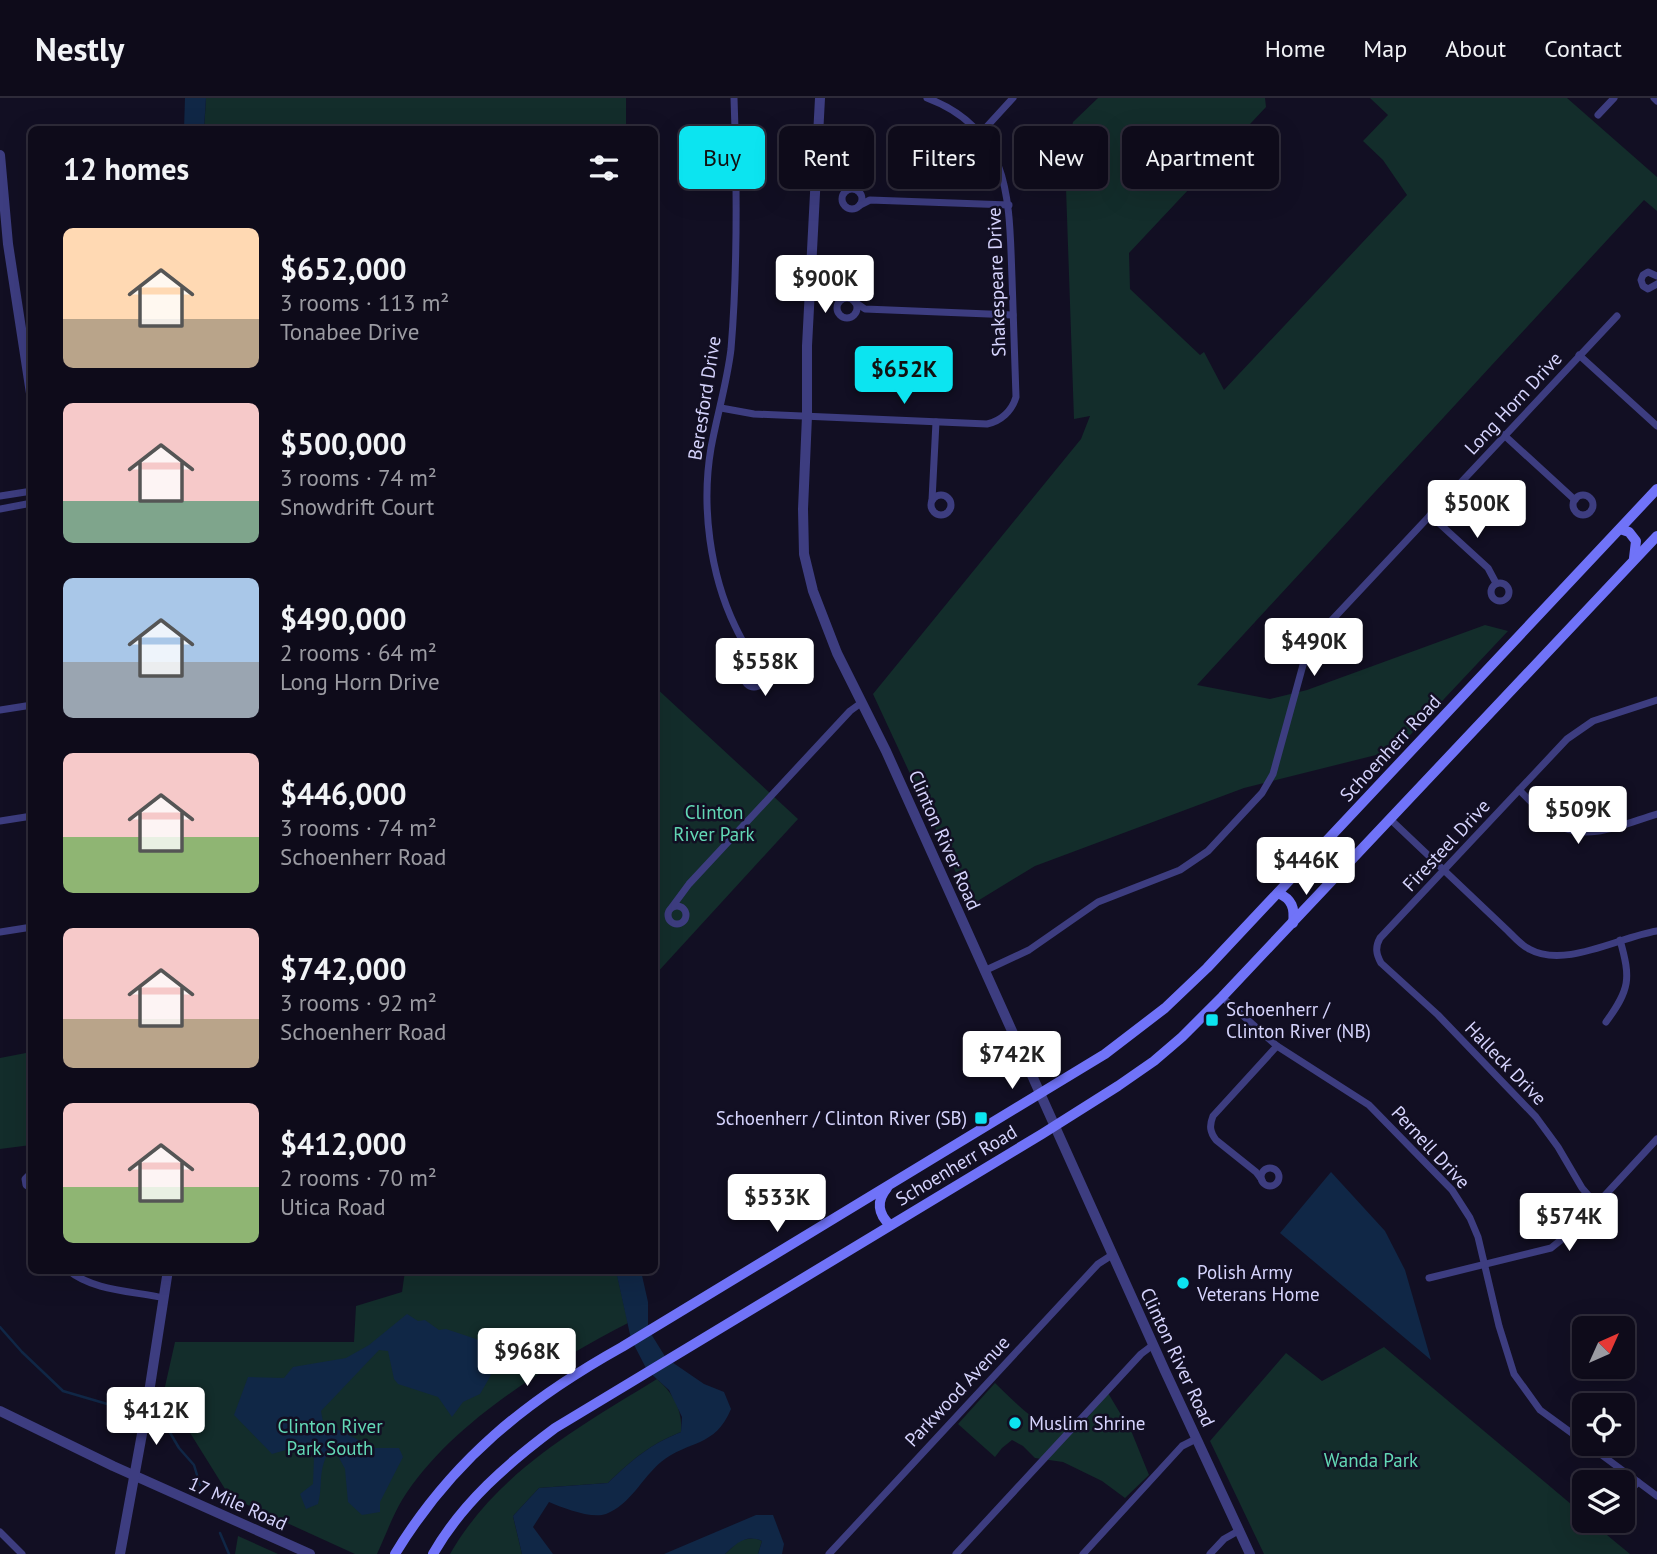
<!DOCTYPE html>
<meta charset="utf-8">
<style>
:root{--surface:#0e0b1a;--page:#171423;--text:#f1f3f6;--muted:#9b9ba2;--line:#2e2b39;--accent:#0ce4f0}
body{margin:0;font-family:"PT Sans",sans-serif;background:var(--page);color:var(--text);height:100vh;display:flex;flex-direction:column;font-size:26px;white-space:nowrap}
*{box-sizing:border-box;margin:0}
p{font-size:23px;color:var(--muted)}
.icon{flex:none;width:38px;height:38px;fill:none;stroke:currentColor;stroke-width:2;stroke-linecap:round;stroke-linejoin:round}
.map{position:relative;flex:1;overflow:hidden}
.side{position:absolute;left:28px;top:28px;width:630px;height:1148px;display:flex;flex-direction:column;background:var(--surface);border-radius:10px;box-shadow:0 7px 28px #0002,0 0 0 2px var(--line)}
.side>*{flex:none}
.top-card{position:absolute;left:679px;top:28px;width:665px;height:63px;display:flex;gap:14px}
.needle{width:46px;rotate:45deg}
.tools{position:absolute;left:1572px;top:1218px;display:grid;gap:14px}
.tools a{display:grid;place-items:center;width:63px;height:63px;border-radius:10px;background:var(--surface);box-shadow:0 7px 28px #0002,0 0 0 2px var(--line);font-size:35px}
.price{position:absolute;translate:-50% -60px;padding:0 16px;border-radius:7px;background:#fff;color:#222;font-size:23px;line-height:46px;filter:drop-shadow(0 2px 4px #0008)}
.price::after{content:'';position:absolute;left:50%;top:42px;width:21px;height:16px;margin-left:-10px;background:inherit;clip-path:polygon(0 0,100% 0,50% 100%)}
.price.current{background:var(--accent);color:#111}
ul{padding:0;list-style:none}
li{display:flex;align-items:center;gap:21px;height:175px;padding:0 35px}
li span{display:grid;place-items:center;flex:none;width:196px;height:140px;border-radius:10px;color:#555}
li>.icon{margin-inline-start:auto}
span .icon{width:84px;height:84px;fill:#fffc;stroke-width:1}
li b{font-size:30px}
h2{display:flex;justify-content:space-between;align-items:center;height:84px;padding:0 35px;font-size:30px}
.chip{padding:0 24px;border-radius:10px;background:var(--surface);box-shadow:0 7px 28px #0002,0 0 0 2px var(--line);font-size:24px;line-height:63px}
.chip.current{background:var(--accent);color:#111}
header{display:flex;align-items:center;gap:42px;box-sizing:border-box;height:98px;padding:0 35px;background:var(--surface);border-bottom:2px solid var(--line)}
header strong{font-size:33px}
nav{display:flex;gap:38px;margin-inline-start:auto;font-size:24px}
.map>svg:first-child{display:block}
.green{fill:#132d2b}
.water{fill:#102746}
.lines{fill:none;stroke-linecap:round;stroke-linejoin:round}
.stream{stroke:#102746;stroke-width:2.5}
.minor{stroke:#3d3d80;stroke-width:7}
.tertiary{stroke:#3d3d80;stroke-width:10}
.secondary{stroke:#7073f8;stroke-width:10}
.poi-dot{fill:#0ce4f0;stroke:#120f23;stroke-width:2.5}
.labels{text-anchor:middle;dominant-baseline:central;stroke-width:5;stroke-linejoin:round;paint-order:stroke}
.street-label{font-size:19px;fill:#d6d4fd;stroke:#120f23}
.park-label{font-size:19px;fill:#63d9b6;stroke:#120f23}
.poi-label{font-size:19px;fill:#d6d4fd;stroke:#120f23;text-anchor:start}
</style>
<header>
<strong>Nestly</strong>
<nav><a>Home</a><a>Map</a><a>About</a><a>Contact</a></nav>
</header>
<div class="map">
<svg width="1657" height="1456" viewBox="0 0 1657 1456">
<rect width="100%" height="100%" fill="#120f23"/>
<g class="green">
<path d="M206,0H626V31H204Z"/>
<path d="M1098,0H1265L1266,9L1129,155L1130,191L1200,257L1204,254L1224,292L1407,97L1383,62L1363,43L1388,17L1370,0H1567L1657,79V113L1644,102L1197,587L1270,601L1307,592L1485,527L1508,533L1396,652L1244,690L1035,768L971,807L873,596L1081,341L1090,318L1074,321L1065,61L1073,24Z"/>
<path d="M654,588L798,721L655,877H654Z"/>
<path d="M31,954V1047L0,1051V960Z"/>
<path d="M616,1172L628,1225C549,1266 450,1325 402,1402C392,1419 385,1439 377,1456H355L230,1399L164,1293L175,1244H354L356,1208L402,1194L405,1173Z"/>
<path d="M1384,1249L1584,1417V1423H1590L1630,1456H1264L1210,1343L1286,1255L1322,1283Z"/>
<path d="M657,1281C673,1295 683,1312 681,1334C649,1347 633,1361 608,1385L539,1390L513,1418L522,1456H450C497,1374 579,1329 657,1281Z"/>
<path d="M995,1285C1018,1307 1042,1335 1076,1333L1108,1295L1132,1335L1149,1377L1125,1400L1102,1383L1063,1364L1035,1360L1023,1348L1012,1342L1002,1350L995,1359L958,1326Z"/>
<path d="M238,1438L278,1456H235Z"/>
<path d="M755,1440L762,1443L758,1456H725L740,1442Z"/>
</g>
<g class="water">
<path d="M185,0H206L204,31H184Z"/>
<path d="M1331,1074L1385,1133L1405,1172L1431,1262L1280,1135Z"/>
<path d="M616,1173H641L648,1204V1231L666,1260L704,1286L724,1294L731,1311C715,1350 688,1342 661,1364C642,1380 630,1407 606,1416C591,1421 563,1410 549,1404L533,1429L553,1456H522L513,1418L539,1390L608,1385C633,1361 649,1347 681,1334L682,1319L669,1292L647,1272L631,1241Z"/>
<path d="M407,1216L418,1223L425,1222L439,1232L446,1231L482,1243L495,1257L489,1268L491,1277L480,1296L463,1304L452,1319L438,1299L398,1286L394,1281L388,1253L379,1252L321,1313L323,1324L374,1350H399L403,1359L380,1404V1414L362,1417L348,1404L345,1371L336,1354L327,1357C318,1375 323,1388 318,1406L306,1411L300,1396L313,1386L314,1359L296,1349L272,1356L234,1317L248,1279L284,1280L293,1269L346,1260L369,1247Z"/>
<path d="M756,1417H773L784,1446L782,1456H758L762,1443C746,1436 737,1445 725,1456H664Z"/>
</g>
<g class="lines">
<g class="stream">
<path d="M0,1229L22,1254L63,1293L114,1308"/>
<path d="M162,1321L179,1350L194,1367L200,1387"/>
<path d="M220,1435L229,1456"/>
</g>
<g class="minor">
<path d="M734,0C737,83 738,168 731,251C727,285 717,317 711,350C701,408 710,476 735,528C742,543 750,556 758,570"/>
<path d="M1654,0L1657,3"/>
<path d="M1598,17L1614,0"/>
<path d="M980,36L1013,0"/>
<circle cx="852" cy="101" r="10"/>
<path d="M860,107L870,102L1009,107"/>
<path d="M1657,178L1648,174L1643,177L1641,182L1643,188L1648,191L1657,186"/>
<circle cx="847" cy="210" r="10"/>
<path d="M855,204L865,211L1013,217"/>
<path d="M1579,257L1657,328"/>
<path d="M721,310L754,316L987,326C1001,323 1012,313 1016,299C1015,259 1013,220 1012,180C1009,103 1012,32 927,0"/>
<path d="M1504,337L1575,402"/>
<circle cx="941" cy="407" r="10"/>
<circle cx="1583" cy="407" r="10"/>
<path d="M0,398L32,393"/>
<path d="M932,402L936,324"/>
<path d="M0,411L32,405"/>
<path d="M1430,417L1488,470L1496,485"/>
<circle cx="1500" cy="494" r="9"/>
<circle cx="754" cy="579" r="10"/>
<path d="M0,612L32,607"/>
<path d="M1519,692C1531,703 1542,717 1556,726C1587,745 1626,725 1657,716"/>
<path d="M1390,721L1508,833C1514,839 1521,847 1529,851C1565,871 1619,839 1657,833"/>
<path d="M0,723L32,718"/>
<circle cx="677" cy="817" r="9"/>
<path d="M672,809L689,786L850,613L861,605"/>
<path d="M0,834L32,829"/>
<path d="M984,873L1029,852L1098,804L1180,772L1208,753L1262,695L1273,676L1303,567L1317,538L1617,218"/>
<path d="M1222,899L1277,948L1369,1007L1452,1092L1470,1120L1478,1139L1499,1228L1514,1276L1540,1312L1584,1344"/>
<path d="M1606,924C1630,891 1631,881 1620,842"/>
<circle cx="1270" cy="1079" r="9"/>
<path d="M32,1074L25,1081L26,1087L32,1091"/>
<path d="M1262,1082L1256,1074L1216,1042C1210,1034 1209,1028 1213,1018L1277,948"/>
<path d="M1596,1106L1582,1090L1558,1049L1536,1019L1438,917L1381,865C1376,856 1375,849 1380,840L1567,641L1593,623L1657,602"/>
<path d="M68,1172C93,1193 133,1193 164,1200"/>
<path d="M1429,1180L1551,1150L1571,1134L1657,1041"/>
<path d="M1587,1346L1657,1398"/>
<path d="M1622,1401L1638,1384"/>
<path d="M1595,1433L1604,1423"/>
<path d="M0,1434L22,1456"/>
<path d="M829,1456L1098,1166L1112,1157"/>
<path d="M956,1456L1141,1256L1153,1247"/>
<path d="M1083,1456L1182,1348L1196,1341"/>
<path d="M1210,1456L1224,1441L1240,1432"/>
</g>
<g class="tertiary">
<path d="M820,0L807,248V318L803,411L804,456L813,493L837,555L886,653L1165,1273L1250,1456"/>
<path d="M0,57L8,146L32,302"/>
<path d="M0,1313L113,1368L310,1456"/>
<path d="M120,1456L146,1314L168,1172"/>
</g>
<g class="secondary">
<path d="M1620,431L1629,434L1636,443L1634,460"/>
<path d="M1326,744L1323,753L1324,764L1339,775"/>
<path d="M1278,795C1292,801 1295,810 1293,825"/>
<path d="M887,1090C876,1103 878,1116 890,1127"/>
<path d="M395,1456C452,1362 527,1302 622,1249L1105,956L1165,910L1207,870L1657,391"/>
<path d="M433,1456C462,1405 508,1365 555,1330L1042,1036L1118,988L1154,963L1182,939L1222,899L1657,438"/>
</g>
</g>
<g class="poi-dot">
<rect x="1205" y="915" width="14" height="14" rx="3.5"/>
<rect x="974" y="1013" width="14" height="14" rx="3.5"/>
<circle cx="1183" cy="1185" r="7"/>
<circle cx="1015" cy="1325" r="7"/>
</g>
<g class="labels">
<g class="street-label">
<text transform="translate(996 184) rotate(-92)">Shakespeare Drive</text>
<text transform="translate(704 300) rotate(-81)">Beresford Drive</text>
<text transform="translate(1513 305) rotate(-47)">Long Horn Drive</text>
<text transform="translate(1390 650) rotate(-47)">Schoenherr Road</text>
<text transform="translate(945 742) rotate(66)">Clinton River Road</text>
<text transform="translate(1446 747) rotate(-47)">Firesteel Drive</text>
<text transform="translate(1506 965) rotate(46)">Halleck Drive</text>
<text transform="translate(1431 1049) rotate(47)">Pernell Drive</text>
<text transform="translate(956 1067) rotate(-31)">Schoenherr Road</text>
<text transform="translate(1178 1259) rotate(65)">Clinton River Road</text>
<text transform="translate(957 1293) rotate(-47)">Parkwood Avenue</text>
<text transform="translate(238 1405) rotate(24)">17 Mile Road</text>
</g>
<g class="park-label">
<text x="714" y="714">Clinton<tspan x="714" dy="22">River Park</tspan></text>
<text x="330" y="1328">Clinton River<tspan x="330" dy="22">Park South</tspan></text>
<text x="1371" y="1362">Wanda Park</text>
</g>
<g class="poi-label">
<text x="1226" y="911">Schoenherr /<tspan x="1226" dy="22">Clinton River (NB)</tspan></text>
<text x="967" y="1020" text-anchor="end">Schoenherr / Clinton River (SB)</text>
<text x="1197" y="1174">Polish Army<tspan x="1197" dy="22">Veterans Home</tspan></text>
<text x="1029" y="1325">Muslim Shrine</text>
</g>
</g>
</svg>
<div class="tools">
<a><svg class="needle" viewBox="-14 -14 28 28"><path d="M0-13l5 13h-10z" fill="#e53935"/><path d="M0 13l5-13h-10z" fill="#9b9ba2"/></svg></a>
<a><svg class="icon" aria-label="locate" viewBox="0 0 24 24"><circle cx="12" cy="12" r="6"/><path d="M12 2v4M12 18v4M2 12h4M18 12h4"/></svg></a>
<a><svg class="icon" aria-label="layers" viewBox="0 0 24 24"><path d="M12 4l9 5-9 5-9-5zM3 14l9 5 9-5"/></svg></a>
</div>
<b class="price" style="left:825px;top:217px">$900K</b>
<b class="price current" style="left:904px;top:308px">$652K</b>
<b class="price" style="left:1477px;top:442px">$500K</b>
<b class="price" style="left:1314px;top:580px">$490K</b>
<b class="price" style="left:765px;top:600px">$558K</b>
<b class="price" style="left:1578px;top:748px">$509K</b>
<b class="price" style="left:1306px;top:799px">$446K</b>
<b class="price" style="left:1012px;top:993px">$742K</b>
<b class="price" style="left:777px;top:1136px">$533K</b>
<b class="price" style="left:1569px;top:1155px">$574K</b>
<b class="price" style="left:527px;top:1290px">$968K</b>
<b class="price" style="left:156px;top:1349px">$412K</b>
<div class="top-card">
<a class="chip current">Buy</a>
<a class="chip">Rent</a>
<a class="chip">Filters</a>
<a class="chip">New</a>
<a class="chip">Apartment</a>
</div>
<section class="side">
<h2>12 homes<svg class="icon" aria-label="filters" viewBox="0 0 24 24"><path d="M4 7h16M4 17h16"/><circle cx="9" cy="7" r="2"/><circle cx="15" cy="17" r="2"/></svg></h2>
<ul>
<li><span style="background:linear-gradient(#ffd9b3 65%,#b9a48a 0)"><svg class="icon" aria-label="home" viewBox="0 0 24 24"><path d="M3 11l9-7 9 7M6 9v11h12V9"/></svg></span><div><b>$652,000</b><p>3 rooms · 113 m²</p><p>Tonabee Drive</p></div></li>
<li><span style="background:linear-gradient(#f6c9c9 70%,#7fa58c 0)"><svg class="icon" aria-label="home" viewBox="0 0 24 24"><path d="M3 11l9-7 9 7M6 9v11h12V9"/></svg></span><div><b>$500,000</b><p>3 rooms · 74 m²</p><p>Snowdrift Court</p></div></li>
<li><span style="background:linear-gradient(#a9c7e8 60%,#9aa5b1 0)"><svg class="icon" aria-label="home" viewBox="0 0 24 24"><path d="M3 11l9-7 9 7M6 9v11h12V9"/></svg></span><div><b>$490,000</b><p>2 rooms · 64 m²</p><p>Long Horn Drive</p></div></li>
<li><span style="background:linear-gradient(#f6c9c9 60%,#8fb573 0)"><svg class="icon" aria-label="home" viewBox="0 0 24 24"><path d="M3 11l9-7 9 7M6 9v11h12V9"/></svg></span><div><b>$446,000</b><p>3 rooms · 74 m²</p><p>Schoenherr Road</p></div></li>
<li><span style="background:linear-gradient(#f6c9c9 65%,#b9a48a 0)"><svg class="icon" aria-label="home" viewBox="0 0 24 24"><path d="M3 11l9-7 9 7M6 9v11h12V9"/></svg></span><div><b>$742,000</b><p>3 rooms · 92 m²</p><p>Schoenherr Road</p></div></li>
<li><span style="background:linear-gradient(#f6c9c9 60%,#8fb573 0)"><svg class="icon" aria-label="home" viewBox="0 0 24 24"><path d="M3 11l9-7 9 7M6 9v11h12V9"/></svg></span><div><b>$412,000</b><p>2 rooms · 70 m²</p><p>Utica Road</p></div></li>
</ul>
</section>
</div>
